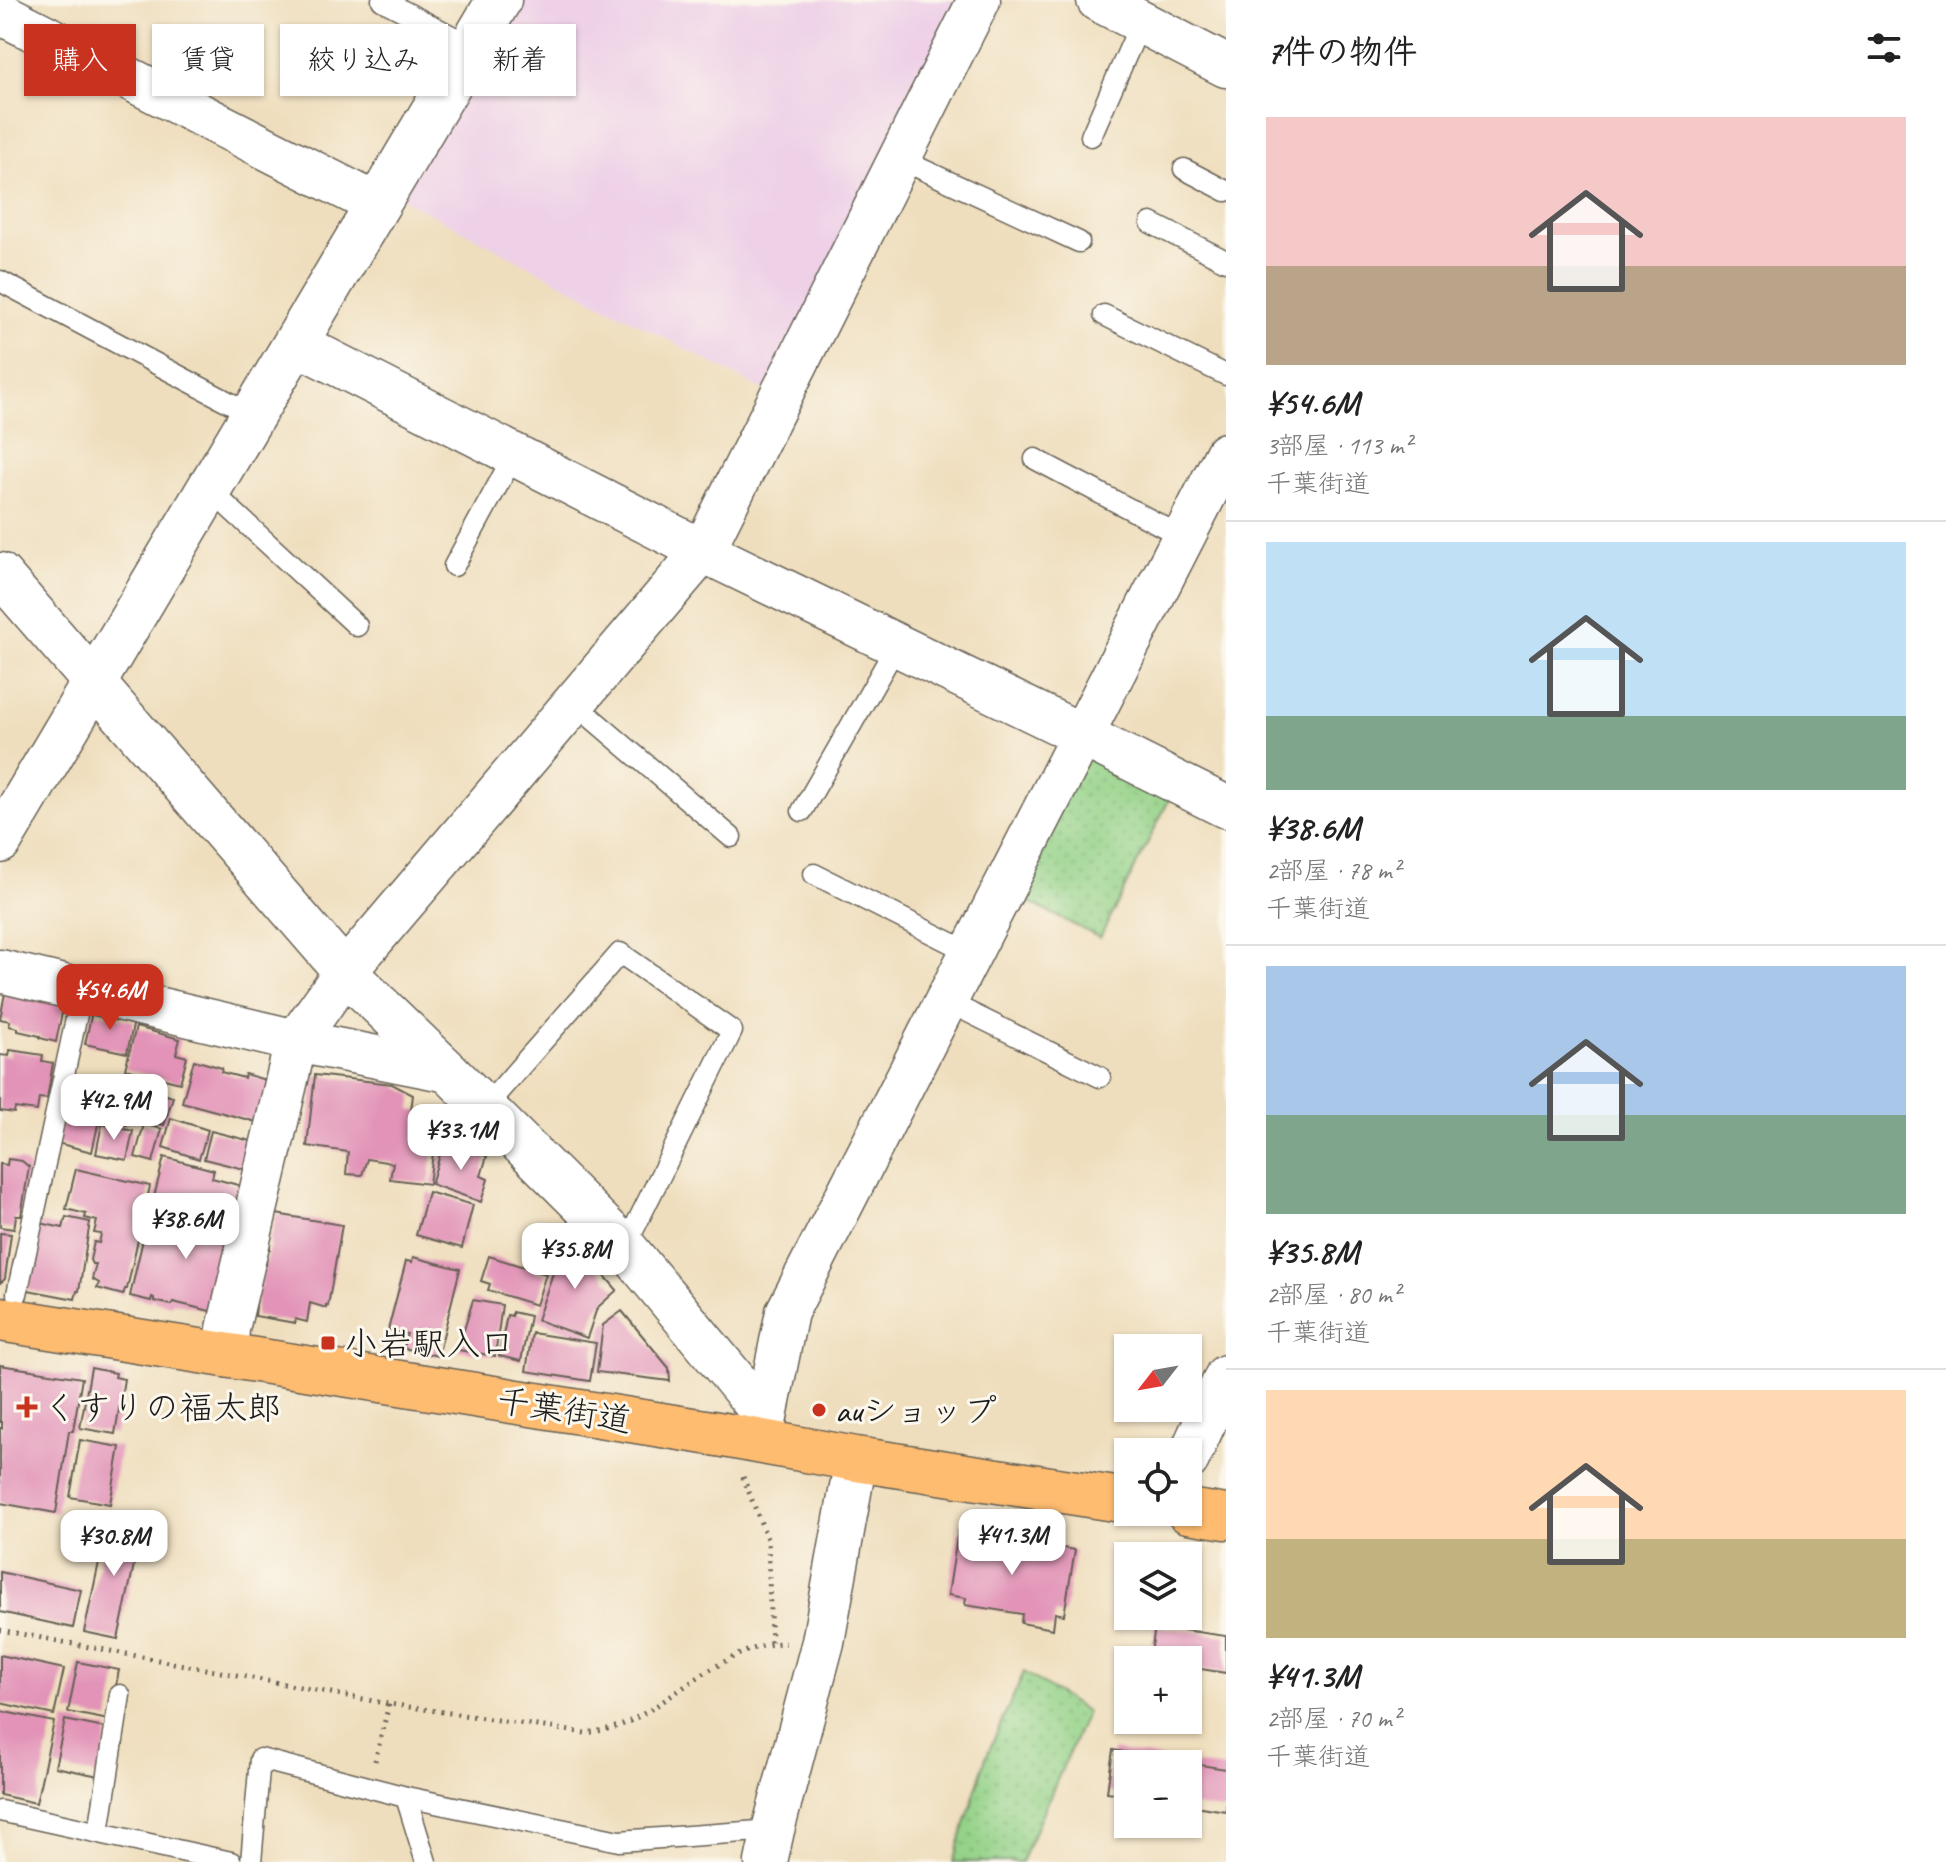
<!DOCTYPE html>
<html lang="ja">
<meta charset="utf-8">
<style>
:root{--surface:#fff;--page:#f2f2f2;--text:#222;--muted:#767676;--line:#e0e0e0;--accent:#c8321e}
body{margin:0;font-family:Caveat,"Klee One",sans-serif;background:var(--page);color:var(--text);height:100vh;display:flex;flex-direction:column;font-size:30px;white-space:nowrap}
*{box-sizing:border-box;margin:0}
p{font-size:26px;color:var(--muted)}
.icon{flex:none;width:44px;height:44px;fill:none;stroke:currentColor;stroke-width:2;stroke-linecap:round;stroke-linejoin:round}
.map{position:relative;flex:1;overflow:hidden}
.panel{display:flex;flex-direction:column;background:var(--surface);width:720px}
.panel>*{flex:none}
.guide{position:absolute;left:24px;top:24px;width:760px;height:72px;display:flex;gap:16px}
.needle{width:52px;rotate:239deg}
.tools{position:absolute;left:1114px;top:1334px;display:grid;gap:16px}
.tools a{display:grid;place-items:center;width:88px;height:88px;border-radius:0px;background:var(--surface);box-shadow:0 2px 6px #0004;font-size:40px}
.price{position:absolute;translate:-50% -68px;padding:0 18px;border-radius:16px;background:#fff;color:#222;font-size:26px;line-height:52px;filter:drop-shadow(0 2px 4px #0008)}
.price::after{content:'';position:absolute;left:50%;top:48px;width:24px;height:18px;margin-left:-12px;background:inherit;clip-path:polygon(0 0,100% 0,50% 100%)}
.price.selected{background:var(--accent);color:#fff}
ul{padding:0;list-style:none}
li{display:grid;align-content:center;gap:16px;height:424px;padding:0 40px}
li+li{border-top:2px solid var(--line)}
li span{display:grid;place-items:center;height:248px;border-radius:0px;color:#555}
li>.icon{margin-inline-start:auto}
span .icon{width:144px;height:144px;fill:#fffc;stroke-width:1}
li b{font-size:34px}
h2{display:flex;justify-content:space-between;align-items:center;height:96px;padding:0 40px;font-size:34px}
.chip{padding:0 28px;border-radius:0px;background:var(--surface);box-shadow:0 2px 6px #0004;font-size:28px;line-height:72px}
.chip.selected{background:var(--accent);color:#fff}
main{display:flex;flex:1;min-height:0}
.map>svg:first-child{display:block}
.built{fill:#eed0e7}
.park{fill:url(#park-dots);stroke:#587752;stroke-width:2}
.building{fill:#e293b7}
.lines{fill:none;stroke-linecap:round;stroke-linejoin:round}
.service-casing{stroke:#666054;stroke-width:23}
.minor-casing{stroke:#666054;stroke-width:45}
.tertiary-casing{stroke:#666054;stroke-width:47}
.trunk-casing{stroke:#666054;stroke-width:47}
.path{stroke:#666054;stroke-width:5;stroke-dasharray:2 6;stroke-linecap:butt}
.service{stroke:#fff;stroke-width:20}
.minor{stroke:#fff;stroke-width:42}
.tertiary{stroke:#fff;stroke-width:44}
.trunk{stroke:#febc70;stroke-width:44}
.poi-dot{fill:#c8321e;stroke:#fbf7ec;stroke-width:3}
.labels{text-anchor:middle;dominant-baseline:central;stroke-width:6;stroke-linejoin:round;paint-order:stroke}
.poi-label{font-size:34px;fill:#1c1c1c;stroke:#fbf7ec;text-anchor:start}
.street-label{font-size:34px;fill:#1c1c1c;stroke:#fbf7ec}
</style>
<main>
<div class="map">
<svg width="1226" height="1862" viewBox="0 0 1226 1862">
<defs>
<pattern id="park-dots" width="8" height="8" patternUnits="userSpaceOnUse" patternTransform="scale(2)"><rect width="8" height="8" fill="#94d288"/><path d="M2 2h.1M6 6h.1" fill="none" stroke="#7fb475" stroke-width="1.8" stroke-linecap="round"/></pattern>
</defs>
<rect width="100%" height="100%" fill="#fbf7ec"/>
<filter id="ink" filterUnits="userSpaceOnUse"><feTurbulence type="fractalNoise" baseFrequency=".0125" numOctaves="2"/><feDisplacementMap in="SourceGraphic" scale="16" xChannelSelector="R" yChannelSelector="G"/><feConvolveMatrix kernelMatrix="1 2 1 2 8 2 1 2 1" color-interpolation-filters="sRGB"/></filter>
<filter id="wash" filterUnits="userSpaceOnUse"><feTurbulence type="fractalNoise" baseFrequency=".006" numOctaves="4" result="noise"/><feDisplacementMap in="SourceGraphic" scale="32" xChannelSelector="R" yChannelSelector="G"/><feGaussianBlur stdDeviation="1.8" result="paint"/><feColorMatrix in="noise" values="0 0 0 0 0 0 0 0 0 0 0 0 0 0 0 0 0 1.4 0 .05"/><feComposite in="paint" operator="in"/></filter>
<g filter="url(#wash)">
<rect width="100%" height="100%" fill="#efdebd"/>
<path class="built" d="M519,0H961L767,392L401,198Z"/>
<g class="park">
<path d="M1087,751L1172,794L1100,938L1015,895Z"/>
<path d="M1024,1672L1087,1712L1021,1862H953L986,1757Z"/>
</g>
<g id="blocks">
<g class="building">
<path d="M5,993L59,1001L58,1006L63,1008L56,1042L40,1038V1036L18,1031V1028L9,1026L10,1021L0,1019Z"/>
<path d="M92,1012L134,1021L127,1053L85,1044Z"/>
<path d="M136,1027L180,1039L176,1054L187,1057L180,1083L125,1069Z"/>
<path d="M10,1050L43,1055L42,1061L53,1063L47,1099L39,1098L37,1111L15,1108L14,1113L0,1111V1055L9,1056Z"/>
<path d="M194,1060L222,1068L221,1072L244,1078L245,1074L272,1082L260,1123L182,1102Z"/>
<path d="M315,1075L392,1084L413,1095L411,1110L429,1113L437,1123L429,1184L390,1179L393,1163L367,1159L362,1175L346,1174L348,1152L307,1146Z"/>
<path d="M72,1079L106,1088L92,1152L57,1143Z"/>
<path d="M110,1086L134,1092L126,1125L102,1119Z"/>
<path d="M153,1091L173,1097L164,1125L144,1119Z"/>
<path d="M171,1118L208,1130L199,1159L163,1147Z"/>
<path d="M102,1124L133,1131L127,1160L96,1154Z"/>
<path d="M144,1124L162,1129L153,1162L135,1157Z"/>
<path d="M211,1131L255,1142L248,1170L204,1159Z"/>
<path d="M444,1142L487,1156L481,1176L488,1179L481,1202L431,1184Z"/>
<path d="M164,1157L214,1170L212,1178L249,1188L242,1219L154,1197Z"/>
<path d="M8,1159L22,1161L29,1167L21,1216H16L14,1229L0,1227V1164L7,1165Z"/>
<path d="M76,1169L150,1186L127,1289H125L123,1295L97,1288L99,1283L92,1279L96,1264H92L90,1260L94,1242L99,1243L101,1234L94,1233L97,1221L85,1218L86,1214L66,1209Z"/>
<path d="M428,1192L473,1205L462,1248L416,1235Z"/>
<path d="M187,1208L241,1221L214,1312L173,1302L171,1305L154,1301V1298L152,1297L151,1301L130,1296L146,1226L181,1234Z"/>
<path d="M276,1214L342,1225L328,1306L326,1305V1308L310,1303L307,1322L295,1319V1323L255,1316L258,1287H260L264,1264L266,1265L268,1249H270V1234L272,1235Z"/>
<path d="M66,1217L90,1222L79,1291H77L75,1299L28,1290L40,1223L63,1228Z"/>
<path d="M567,1232L617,1290L597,1308L587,1338L537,1320Z"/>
<path d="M0,1233L11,1234L5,1279L0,1283Z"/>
<path d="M489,1256L546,1274L536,1305L488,1290L490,1284L481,1281Z"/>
<path d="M413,1257L460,1269L438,1356L403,1348L407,1334L388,1330L406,1261L412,1262Z"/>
<path d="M473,1300L502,1305L495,1356L458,1350Z"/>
<path d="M622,1311L669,1368L670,1381L597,1372L603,1325Z"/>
<path d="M512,1312L530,1316L521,1361L499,1356L507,1315L512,1316Z"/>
<path d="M532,1333L596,1343L590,1381L526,1371Z"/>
<path d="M0,1365L82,1378L73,1431H69L56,1513L0,1503V1428H2V1422H0Z"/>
<path d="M91,1368L116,1373L115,1377L124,1379L115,1434L80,1428Z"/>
<path d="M80,1440L120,1447L110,1504L70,1497Z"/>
<path d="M109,1516L143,1523L118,1639L84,1632Z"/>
<path d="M958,1531L1075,1550L1064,1615L1055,1613L1053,1629L1021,1623L1022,1614L965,1605L966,1598L948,1595Z"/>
<path d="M0,1572L81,1590L73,1628L0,1612Z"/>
<path d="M1155,1626L1226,1636V1673L1188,1667V1660H1150Z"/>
<path d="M0,1655L64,1669L54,1715L0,1703Z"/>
<path d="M78,1662L119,1670L109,1720L68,1712Z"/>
<path d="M0,1711L54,1722L36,1803L0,1795Z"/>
<path d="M65,1720L109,1729L99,1776L55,1767Z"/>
<path d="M1113,1750L1185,1762V1764H1128V1795L1107,1792Z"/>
<path d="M1188,1763L1226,1769V1811L1188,1805Z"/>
</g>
</g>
</g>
<g filter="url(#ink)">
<use href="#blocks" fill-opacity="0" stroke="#666054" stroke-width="2"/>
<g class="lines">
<defs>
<g id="service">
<path d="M382,0L471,46"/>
<path d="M1091,136L1141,22"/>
<path d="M900,159L1079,242"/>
<path d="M1184,169L1226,191"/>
<path d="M1151,223L1226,261"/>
<path d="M0,281L253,415"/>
<path d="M1104,315L1226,375"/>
<path d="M1035,459L1183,537"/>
<path d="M209,489L357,626"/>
<path d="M454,566L514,455"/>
<path d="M574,703L731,837"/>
<path d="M802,811L897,645"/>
<path d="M814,874L971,953"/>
<path d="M946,1001L1100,1077"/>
<path d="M485,1107L620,953L732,1031L625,1247"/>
<path d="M17,1294L82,991"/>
<path d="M406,1797L426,1862"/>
<path d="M0,1811L231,1862"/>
<path d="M99,1832L120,1695"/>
<path d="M251,1862L260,1759L406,1797L619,1841L773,1830"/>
</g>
<g id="minor">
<path d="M1098,0L1226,66"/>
<path d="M0,13L378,205"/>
<path d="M295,343L703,551L1082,735L1226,807"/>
<path d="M0,574L345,972L448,1071"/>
<path d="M0,971L296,1041L448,1071L625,1247L766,1417"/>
<path d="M226,1356L228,1329L296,1041L345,972L703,551L979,0"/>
<path d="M761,1441L787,1312L1226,454"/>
<path d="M1188,1459L1226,1376"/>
<path d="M766,1862L773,1830L823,1642L856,1459"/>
</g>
<path id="tertiary" d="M0,841L499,0"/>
<g id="trunk">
<path d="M0,1319L724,1435L856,1459L1128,1501"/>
<path d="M1188,1511L1226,1517"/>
</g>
</defs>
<use href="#service" class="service-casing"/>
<use href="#minor" class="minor-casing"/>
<use href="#tertiary" class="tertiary-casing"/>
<use href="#trunk" class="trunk-casing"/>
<g class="path">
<path d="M743,1477L768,1541L771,1643"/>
<path d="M0,1630L389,1704L585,1733C600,1731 618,1728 632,1720C679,1696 731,1643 786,1643"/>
<path d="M375,1761L389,1704"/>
</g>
<use href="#service" class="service"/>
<use href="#minor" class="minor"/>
<use href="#tertiary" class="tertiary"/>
<use href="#trunk" class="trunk"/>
</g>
</g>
<g class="poi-dot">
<rect x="320" y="1335" width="16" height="16" rx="4"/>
<path d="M23 1395h8v8h8v8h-8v8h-8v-8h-8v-8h8z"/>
<circle cx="819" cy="1410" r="8"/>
</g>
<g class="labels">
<g class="poi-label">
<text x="344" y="1343">小岩駅入口</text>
<text x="43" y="1407">くすりの福太郎</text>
<text x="835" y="1410">auショップ</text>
</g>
<g class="street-label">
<text transform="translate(564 1410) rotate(9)">千葉街道</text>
</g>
</g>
</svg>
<div class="tools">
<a><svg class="needle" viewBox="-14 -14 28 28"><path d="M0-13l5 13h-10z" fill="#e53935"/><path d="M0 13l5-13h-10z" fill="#767676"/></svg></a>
<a><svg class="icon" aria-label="locate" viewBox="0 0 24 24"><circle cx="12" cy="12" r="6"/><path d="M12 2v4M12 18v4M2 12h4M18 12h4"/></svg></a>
<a><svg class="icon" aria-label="layers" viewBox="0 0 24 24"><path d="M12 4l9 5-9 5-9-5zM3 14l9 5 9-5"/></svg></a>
<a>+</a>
<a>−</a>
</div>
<b class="price selected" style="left:110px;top:1032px">¥54.6M</b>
<b class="price" style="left:114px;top:1142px">¥42.9M</b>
<b class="price" style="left:461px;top:1172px">¥33.1M</b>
<b class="price" style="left:186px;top:1261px">¥38.6M</b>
<b class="price" style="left:575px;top:1291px">¥35.8M</b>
<b class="price" style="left:1012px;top:1577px">¥41.3M</b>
<b class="price" style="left:114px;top:1578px">¥30.8M</b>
<div class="guide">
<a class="chip selected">購入</a>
<a class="chip">賃貸</a>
<a class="chip">絞り込み</a>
<a class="chip">新着</a>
</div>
</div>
<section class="panel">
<h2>7件の物件<svg class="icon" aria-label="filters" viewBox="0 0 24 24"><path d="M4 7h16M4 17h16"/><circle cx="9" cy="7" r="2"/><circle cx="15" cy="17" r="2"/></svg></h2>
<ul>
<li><span style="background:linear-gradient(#f6c9c9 60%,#b9a48a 0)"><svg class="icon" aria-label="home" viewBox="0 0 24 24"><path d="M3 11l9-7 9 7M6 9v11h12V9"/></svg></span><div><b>¥54.6M</b><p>3部屋 · 113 m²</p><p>千葉街道</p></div></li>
<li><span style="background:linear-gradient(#bfe0f5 70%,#7fa58c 0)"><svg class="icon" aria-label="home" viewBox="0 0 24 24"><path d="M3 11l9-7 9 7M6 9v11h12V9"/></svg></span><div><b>¥38.6M</b><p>2部屋 · 78 m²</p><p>千葉街道</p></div></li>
<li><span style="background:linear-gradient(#a9c7e8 60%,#7fa58c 0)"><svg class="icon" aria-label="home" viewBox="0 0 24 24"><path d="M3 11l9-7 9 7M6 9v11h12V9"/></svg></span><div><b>¥35.8M</b><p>2部屋 · 80 m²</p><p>千葉街道</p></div></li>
<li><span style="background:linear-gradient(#ffd9b3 60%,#c2b280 0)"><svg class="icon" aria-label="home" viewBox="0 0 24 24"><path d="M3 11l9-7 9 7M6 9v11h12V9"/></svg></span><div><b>¥41.3M</b><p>2部屋 · 70 m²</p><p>千葉街道</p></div></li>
</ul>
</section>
</main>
